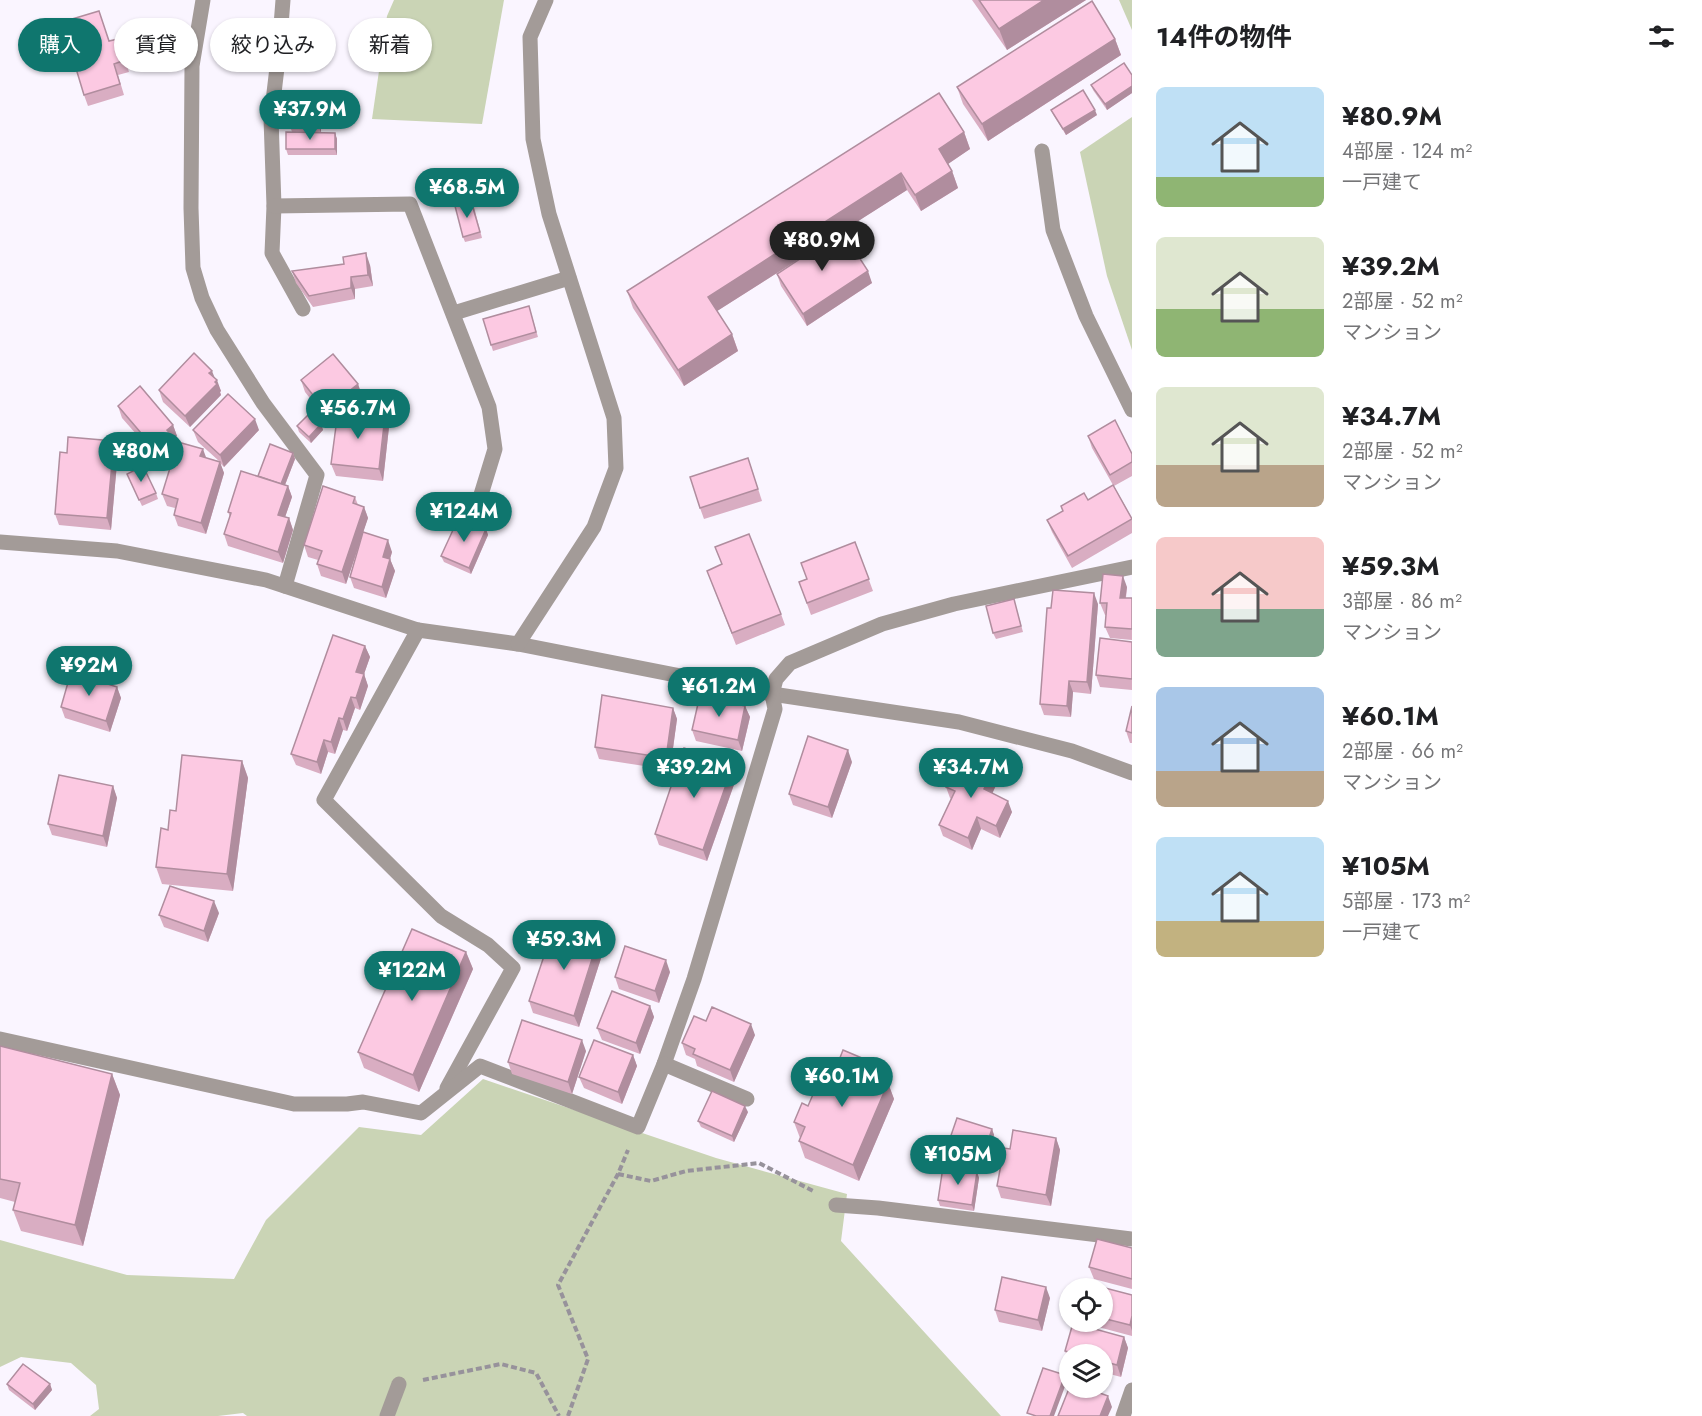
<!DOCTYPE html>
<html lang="ja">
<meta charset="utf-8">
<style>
:root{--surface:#fff;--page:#f6f6f6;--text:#202124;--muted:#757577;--accent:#0f766e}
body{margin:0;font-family:Jost,"Noto Sans JP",sans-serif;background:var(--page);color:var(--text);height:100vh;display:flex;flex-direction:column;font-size:22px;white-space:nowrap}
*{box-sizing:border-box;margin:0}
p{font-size:20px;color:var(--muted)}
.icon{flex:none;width:33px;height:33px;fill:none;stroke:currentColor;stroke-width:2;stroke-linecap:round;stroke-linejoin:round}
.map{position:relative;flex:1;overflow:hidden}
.sheet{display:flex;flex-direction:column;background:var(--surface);width:570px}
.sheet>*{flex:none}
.hud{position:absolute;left:18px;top:18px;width:570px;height:54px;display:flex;gap:12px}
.buttons{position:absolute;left:1059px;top:1278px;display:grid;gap:12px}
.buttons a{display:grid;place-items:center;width:54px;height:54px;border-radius:50%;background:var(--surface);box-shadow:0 2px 4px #0004;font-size:30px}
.price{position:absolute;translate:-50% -51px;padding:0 14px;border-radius:21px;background:var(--accent);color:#fff;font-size:20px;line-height:39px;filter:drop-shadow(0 2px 3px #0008)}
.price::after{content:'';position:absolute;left:50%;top:36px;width:18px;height:14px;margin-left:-9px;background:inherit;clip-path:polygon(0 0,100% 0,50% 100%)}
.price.active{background:#222;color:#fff}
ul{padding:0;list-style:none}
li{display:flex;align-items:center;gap:18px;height:150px;padding:0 24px}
li span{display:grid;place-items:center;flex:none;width:168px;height:120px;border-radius:9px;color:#555}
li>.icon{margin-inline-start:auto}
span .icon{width:72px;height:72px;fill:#fffc;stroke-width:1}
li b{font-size:26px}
h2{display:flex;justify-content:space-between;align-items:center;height:72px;padding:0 24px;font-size:26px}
.tag{padding:0 21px;border-radius:27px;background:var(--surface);box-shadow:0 2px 4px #0004;font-size:21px;line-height:54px}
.tag.active{background:var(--accent);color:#fff}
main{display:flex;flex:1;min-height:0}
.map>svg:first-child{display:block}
.green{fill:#cad4b5}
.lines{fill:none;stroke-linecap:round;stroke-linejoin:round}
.path{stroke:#97929b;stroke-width:4;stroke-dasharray:6 3;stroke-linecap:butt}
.minor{stroke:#a39b98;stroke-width:15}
.wall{fill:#d9adc2}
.shaded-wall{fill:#b08d9e}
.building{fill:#fcc9e2;stroke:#b08d9e;stroke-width:1.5}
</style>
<main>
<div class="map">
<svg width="1132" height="1416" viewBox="0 0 1132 1416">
<rect width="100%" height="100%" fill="#faf5ff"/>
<g class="green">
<path d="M394,0H504L482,124L372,119L387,16Z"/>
<path d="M1119,0H1132V30Z"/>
<path d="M1132,117V350L1107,276L1080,152Z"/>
<path d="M483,1079L716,1158L847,1194L841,1241L1001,1416H247L243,1413L218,1416H90L99,1409L96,1385L71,1363L21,1357L0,1367V1240L127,1275L234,1279L266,1220L359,1127L421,1135Z"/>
</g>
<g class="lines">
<g class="path">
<path d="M618,1174L651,1181L686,1171L759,1163L815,1192"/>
<path d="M423,1380L501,1364L536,1373L559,1416"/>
<path d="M568,1416L588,1359L558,1285L618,1174L628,1150"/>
</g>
<g class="minor">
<path d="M203,0L192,66L191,208L193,268L202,298L217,330L263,403L317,475L285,586"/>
<path d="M283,0L279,51L271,118L274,206L272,253L303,309"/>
<path d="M1042,151L1053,230L1086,316L1132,410"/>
<path d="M274,206L410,204L489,407L495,449L476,511"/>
<path d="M454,313L569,278"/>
<path d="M0,542L117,551L266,580L418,630L518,644L772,694L959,722L1072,751L1132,773"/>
<path d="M418,630L324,800L441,916L488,945L513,968L447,1088"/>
<path d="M518,644L594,527L616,468L614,418L549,214L533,139L530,37L546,0"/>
<path d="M0,1039L294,1104H347L363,1102L421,1113L480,1066L638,1127L664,1064L694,979L775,709L772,694L776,679L790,663L882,624L954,604L1132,567"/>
<path d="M664,1064L747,1099"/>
<path d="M836,1205L878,1208L1132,1239"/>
<path d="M387,1416L399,1384"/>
<path d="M1123,1416L1132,1390"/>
</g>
</g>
<g class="wall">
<path d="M972,0H1086L1007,50Z"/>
<path d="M99,11L109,41L122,50L129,72L118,75L124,95L88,106L84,95Z"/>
<path d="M1115,39L1121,55L988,141L963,104L957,87Z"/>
<path d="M1132,75V93L1107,110L1093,90L1091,85Z"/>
<path d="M319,106L321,112V133H335L337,139V155H288L286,149L292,132L290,126Z"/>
<path d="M1051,110L1097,115L1066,135L1054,116Z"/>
<path d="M964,132L970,149L948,164L952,171L958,188L921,211L907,190L842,231L872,283L807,326L781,286L777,274L818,247L717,311L732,334L738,351L684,386L633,308L627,291Z"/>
<path d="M474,207L482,238L465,242L463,237Z"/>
<path d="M370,265L373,286L355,289V299L313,307L296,283L292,271Z"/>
<path d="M529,306L538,337L493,351L483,319Z"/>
<path d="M214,377L221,391L220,392L221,395L190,427L163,402L159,390Z"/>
<path d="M301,380L358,384L362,396L342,411L389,427L383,481L336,476L331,464L337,416L329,422L305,392Z"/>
<path d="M118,406L173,425L177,436L174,439L177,447L206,458L219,461L198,442L193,430H259L224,467L220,463L224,473L206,534L178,526L174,515L175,508L167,506L162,494L176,451L154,469L144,458L140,447L144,443L122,418Z"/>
<path d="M321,424L323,430L311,443L299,432L297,426Z"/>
<path d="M1088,436L1132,454V476L1114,486L1132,518V533L1072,568L1052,532L1047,520L1063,512L1061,506L1088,500L1113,485L1092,448Z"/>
<path d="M118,452L111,530L59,525L55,514L67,453Z"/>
<path d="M293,453L295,459L285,485L288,486L292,497L285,517L289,518L293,530L283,563L228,546L224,534L230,517L228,512L259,477Z"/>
<path d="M752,470L762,501L704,519L700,508Z"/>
<path d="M127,474L156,493L158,499L142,506Z"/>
<path d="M355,497L358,505L364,507L368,518L363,532L392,552L390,559L395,571L386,598L354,588L350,577L360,542L346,584L321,576L317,564L318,560L308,557L304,545Z"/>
<path d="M486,529L488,535L471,574L444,562L441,556Z"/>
<path d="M855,542L873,591L811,615L799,582L806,579Z"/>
<path d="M715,547L781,614L785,625L736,645L707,571L722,565Z"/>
<path d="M1127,587L1126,598H1132V640L1110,638L1105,627L1106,615H1105L1100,603Z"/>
<path d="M1014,599L1023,632L996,639L993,633Z"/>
<path d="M1098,604L1091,694L1073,692L1071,717L1044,715L1040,704Z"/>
<path d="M1132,642V690L1100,687L1096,675Z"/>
<path d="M365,646L370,657L364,674L368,686L360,710L355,708L347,731L343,730L335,754L328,752L321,774L296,765L291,754Z"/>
<path d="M117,687L121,698L110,732L65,718L61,707Z"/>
<path d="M745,706L750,717L742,751L696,741L692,730Z"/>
<path d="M1132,706V743H1130L1126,731Z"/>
<path d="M673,708L677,719L670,770L599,759L595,747Z"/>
<path d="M242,761L248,778L233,891L162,884L156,867L168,830L176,811Z"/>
<path d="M852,762L832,818L793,805L789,794Z"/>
<path d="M733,765L737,776L707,861L659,845L655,834Z"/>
<path d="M993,771L997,783L992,793L1012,812L1000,838L981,829L972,850L943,836L939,825L951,799L950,798L946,787Z"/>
<path d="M113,786L117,798L107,847L52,835L48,824Z"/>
<path d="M219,913L208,942L164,927L159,915Z"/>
<path d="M598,940L603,952L579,1027L533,1013L529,1001Z"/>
<path d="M466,952L473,969L419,1092L364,1068L358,1052Z"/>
<path d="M670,972L659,1003L619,989L615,977Z"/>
<path d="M650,1006L654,1017L640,1054L602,1040L597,1028Z"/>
<path d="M706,1021L755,1035L734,1082L697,1066L695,1059L686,1055L682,1043Z"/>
<path d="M0,1046L112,1074L120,1095L83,1246L21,1231L13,1210L15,1202L0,1198Z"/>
<path d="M586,1051L572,1094L512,1074L508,1062Z"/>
<path d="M633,1055L637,1066L622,1104L584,1088L579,1077Z"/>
<path d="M876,1064L882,1080L888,1083L894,1099L859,1181L805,1158L799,1141L800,1138L794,1122L808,1106L834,1073Z"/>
<path d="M748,1112L734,1142L701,1127L698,1121Z"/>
<path d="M992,1129L994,1135L984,1165L949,1153L947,1147Z"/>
<path d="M1056,1138L1060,1150L1051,1206L1001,1198L997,1186Z"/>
<path d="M977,1172L979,1178L974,1211L940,1206L938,1200Z"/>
<path d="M1132,1248V1289L1094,1279L1089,1267Z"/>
<path d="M1102,1288L1132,1295V1336L1083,1323L1082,1322H1102Z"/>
<path d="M1050,1298L1042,1331L999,1322L995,1310Z"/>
<path d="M1124,1337L1128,1348L1121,1377L1102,1372V1354H1070V1363L1065,1351Z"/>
<path d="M7,1384H50L52,1390L35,1410L9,1390Z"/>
</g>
<g class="shaded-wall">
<path d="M1044,0H1086L1007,50L999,29Z"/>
<path d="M1115,39L1121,55L988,141L982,124Z"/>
<path d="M1132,86V93L1107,110L1105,104Z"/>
<path d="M319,106L321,112V133L319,127Z"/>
<path d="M1095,110L1097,115L1066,135L1063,129Z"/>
<path d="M964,132L970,149L945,166L939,149Z"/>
<path d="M335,133L337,139V155L335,149Z"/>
<path d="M952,171L958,188L921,211L915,195Z"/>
<path d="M901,173L907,190L714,313L708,297Z"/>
<path d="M366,253L370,265L373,286L368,275Z"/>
<path d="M868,271L872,283L807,326L803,314Z"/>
<path d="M351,277L355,289V299L351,288Z"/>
<path d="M732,334L738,351L684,386L678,370Z"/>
<path d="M212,371L216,381L217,380L221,391L220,392L221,395L190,427L185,416L209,373Z"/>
<path d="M358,384L362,396L329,422L325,410Z"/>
<path d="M385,416L389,427L383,481L379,469Z"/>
<path d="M255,419L259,430L224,467L220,455Z"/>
<path d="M321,424L323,430L311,443L309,437Z"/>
<path d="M173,425L177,436L174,439L178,449L154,469L150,458L167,430Z"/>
<path d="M114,441L118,452L111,530L107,518Z"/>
<path d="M203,449L207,460L200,456Z"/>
<path d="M293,453L295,459L283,490L281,485Z"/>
<path d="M220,462L224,473L206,534L201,523Z"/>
<path d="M288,486L292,497L282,526L278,515Z"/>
<path d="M364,507L368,518L346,584L342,572Z"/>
<path d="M289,518L293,530L283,563L278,552Z"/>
<path d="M486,529L488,535L471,574L469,568Z"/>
<path d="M388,540L392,552L387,569L383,557Z"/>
<path d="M390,559L395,571L386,598L382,587Z"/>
<path d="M1123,576L1127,587L1124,609L1120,598Z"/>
<path d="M1094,593L1098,604L1091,694L1087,682Z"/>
<path d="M365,646L370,657L364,674L368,686L360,710L356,698V672Z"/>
<path d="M1069,681L1073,692L1071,717L1067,706Z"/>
<path d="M117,687L121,698L110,732L106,721Z"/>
<path d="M351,697L355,708L347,731L343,719Z"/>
<path d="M745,706L750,717L742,751L738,740Z"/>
<path d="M673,708L677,719L670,770L666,758Z"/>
<path d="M339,718L343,730L335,754L331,742Z"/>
<path d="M324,740L328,752L321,774L317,762Z"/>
<path d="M848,750L852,762L832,818L828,807Z"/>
<path d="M242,761L248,778L233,891L227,874Z"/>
<path d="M733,765L737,776L707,861L703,850Z"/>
<path d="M993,771L997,783L989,801L984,789Z"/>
<path d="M113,786L117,798L107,847L103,836Z"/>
<path d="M1008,801L1012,812L1000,838L996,826Z"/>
<path d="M977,817L981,829L972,850L968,838Z"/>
<path d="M214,901L219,913L208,942L204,931Z"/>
<path d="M598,940L603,952L579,1027L574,1016Z"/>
<path d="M466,952L473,969L419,1092L413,1075Z"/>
<path d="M666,960L670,972L659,1003L655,991Z"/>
<path d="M650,1006L654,1017L640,1054L636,1043Z"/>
<path d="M751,1024L755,1035L734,1082L730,1070Z"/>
<path d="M582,1040L586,1051L572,1094L568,1082Z"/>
<path d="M633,1055L637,1066L622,1104L618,1092Z"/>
<path d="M876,1064L882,1080L871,1076Z"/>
<path d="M112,1074L120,1095L83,1246L75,1225Z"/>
<path d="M888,1083L894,1099L859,1181L853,1165Z"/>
<path d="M745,1106L748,1112L734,1142L732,1136Z"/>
<path d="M992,1129L994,1135L984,1165L982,1159Z"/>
<path d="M1056,1138L1060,1150L1051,1206L1046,1195Z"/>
<path d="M977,1172L979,1178L974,1211L972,1205Z"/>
<path d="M1046,1287L1050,1298L1042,1331L1038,1320Z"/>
<path d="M1132,1316V1331L1130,1325Z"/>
<path d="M1124,1337L1128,1348L1121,1377L1117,1365Z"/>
<path d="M1065,1375L1067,1381L1054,1416H1050Z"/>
<path d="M50,1384L52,1390L35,1410L33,1404Z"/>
<path d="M1108,1396L1112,1407L1108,1416H1100Z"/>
</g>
<g class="building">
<path d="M979,0H1044L999,29Z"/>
<path d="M1092,1L1115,39L982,124L957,87Z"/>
<path d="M99,11L109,41L118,39L125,60L114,64L120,84L84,95L62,22Z"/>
<path d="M1124,63L1132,75V86L1105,104L1091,85Z"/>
<path d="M1083,90L1095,110L1063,129L1051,110Z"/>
<path d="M939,93L964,132L939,149L952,171L915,195L901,173L708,297L732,334L678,370L627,291Z"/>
<path d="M290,105L319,106V127L290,126Z"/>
<path d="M286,132L335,133V149H286Z"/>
<path d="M471,201L480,232L463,237L455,206Z"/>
<path d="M842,231L868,271L803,314L777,274Z"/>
<path d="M366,253L368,275L351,277V288L309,296L292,271L344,264L343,257Z"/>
<path d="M529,306L536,332L491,345L483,319Z"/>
<path d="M194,353L212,371L209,373L217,380L215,382L217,384L185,416L159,390Z"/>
<path d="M333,354L358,384L325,410L301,380Z"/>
<path d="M140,386L173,425L167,430L174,438L150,458L140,447L147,440L118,406Z"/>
<path d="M228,394L255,419L220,455L193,430Z"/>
<path d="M338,411L385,416L379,469L331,464Z"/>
<path d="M310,413L321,424L309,437L297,426Z"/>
<path d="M1115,420L1132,454V462L1110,475L1088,436Z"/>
<path d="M68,437L114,441L107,518L55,514L60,452L67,453Z"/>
<path d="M178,442L203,449L200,456L220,462L201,523L174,515L178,499L162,494Z"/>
<path d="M270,444L293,453L281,484L258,476Z"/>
<path d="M748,458L758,489L700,508L690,477Z"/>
<path d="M143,466L156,493L139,500L127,474Z"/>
<path d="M241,471L288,486L278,515L289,518L278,552L224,534L231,513L228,512Z"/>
<path d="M1113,485L1132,519L1068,556L1047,520L1063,511L1061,506L1084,493L1088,500Z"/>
<path d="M323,486L355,497L353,503L364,507L342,572L317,564L322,551L304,545Z"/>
<path d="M459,517L486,529L469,568L441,556Z"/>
<path d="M363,532L388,540L383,557L390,559L382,587L350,577Z"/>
<path d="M749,534L781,614L732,633L707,571L722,564L715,547Z"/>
<path d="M855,542L869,579L807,603L799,582L807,579L801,563Z"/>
<path d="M1103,574L1123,576L1120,598H1132V629L1105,627L1107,603H1100Z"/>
<path d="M1053,590L1094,593L1087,682L1069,681L1067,706L1040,704L1047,608H1051Z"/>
<path d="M1014,599L1021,626L993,633L986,606Z"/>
<path d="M333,635L365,646L356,672L364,674L356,698L351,697L343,719L339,718L331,742L324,740L317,762L291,754Z"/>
<path d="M1100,638L1132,642V679L1096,675Z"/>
<path d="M71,672L117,687L106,721L61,707Z"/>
<path d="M602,695L673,708L666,758L595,747Z"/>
<path d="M700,695L745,706L738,740L692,730Z"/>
<path d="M1132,706V733L1126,731Z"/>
<path d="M808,736L848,750L828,807L789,794Z"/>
<path d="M684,748L733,765L703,850L655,834Z"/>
<path d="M182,755L242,761L227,874L156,867L161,828L168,830L170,810L176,811Z"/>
<path d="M960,756L993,771L984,789L1008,801L996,826L977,817L968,838L939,825L955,791L946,787Z"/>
<path d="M59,775L113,786L103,836L48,824Z"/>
<path d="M170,886L214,901L204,931L159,915Z"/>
<path d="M554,926L598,940L574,1016L529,1001Z"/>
<path d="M412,929L466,952L413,1075L358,1052Z"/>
<path d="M625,946L666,960L655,991L615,977Z"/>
<path d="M612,991L650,1006L636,1043L597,1028Z"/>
<path d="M712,1007L751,1024L730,1070L693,1054L695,1049L682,1043L694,1016L706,1021Z"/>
<path d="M522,1020L582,1040L568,1082L508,1062Z"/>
<path d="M594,1040L633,1055L618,1092L579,1077Z"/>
<path d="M0,1046L112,1074L75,1225L13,1210L20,1183L0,1179Z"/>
<path d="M843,1050L876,1064L871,1076L888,1083L853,1165L799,1141L805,1127L794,1122L802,1103L808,1106L824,1069L834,1073Z"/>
<path d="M712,1091L745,1106L732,1136L698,1121Z"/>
<path d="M957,1118L992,1129L982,1159L947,1147Z"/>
<path d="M1013,1130L1056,1138L1046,1195L997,1186L1004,1148L1010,1149Z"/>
<path d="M943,1167L977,1172L972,1205L938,1200Z"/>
<path d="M1097,1239L1132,1248V1279L1089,1267Z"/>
<path d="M1002,1277L1046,1287L1038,1320L995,1310Z"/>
<path d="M1086,1283L1132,1295V1316L1130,1325L1102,1318V1288H1085Z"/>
<path d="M1073,1323L1124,1337L1117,1365L1102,1361V1354H1078L1065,1351Z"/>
<path d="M23,1364L50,1384L33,1404L7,1384Z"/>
<path d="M1043,1368L1065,1375L1050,1416H1036L1027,1413Z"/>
<path d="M1070,1386V1388H1086L1108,1396L1100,1416H1058Z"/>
</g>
</svg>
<div class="buttons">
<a><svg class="icon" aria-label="locate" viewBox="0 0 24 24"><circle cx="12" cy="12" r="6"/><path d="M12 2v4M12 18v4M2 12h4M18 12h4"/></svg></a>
<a><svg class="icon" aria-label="layers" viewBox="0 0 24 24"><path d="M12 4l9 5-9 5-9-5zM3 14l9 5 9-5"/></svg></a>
</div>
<b class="price" style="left:310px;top:141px">¥37.9M</b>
<b class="price" style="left:467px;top:219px">¥68.5M</b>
<b class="price active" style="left:822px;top:272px">¥80.9M</b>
<b class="price" style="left:358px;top:440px">¥56.7M</b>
<b class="price" style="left:141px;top:483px">¥80M</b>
<b class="price" style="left:464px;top:543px">¥124M</b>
<b class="price" style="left:89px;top:697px">¥92M</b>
<b class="price" style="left:719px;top:718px">¥61.2M</b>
<b class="price" style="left:694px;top:799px">¥39.2M</b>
<b class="price" style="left:971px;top:799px">¥34.7M</b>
<b class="price" style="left:564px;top:971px">¥59.3M</b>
<b class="price" style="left:412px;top:1002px">¥122M</b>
<b class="price" style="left:842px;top:1108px">¥60.1M</b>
<b class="price" style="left:958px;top:1186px">¥105M</b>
<div class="hud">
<a class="tag active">購入</a>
<a class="tag">賃貸</a>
<a class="tag">絞り込み</a>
<a class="tag">新着</a>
</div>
</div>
<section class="sheet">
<h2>14件の物件<svg class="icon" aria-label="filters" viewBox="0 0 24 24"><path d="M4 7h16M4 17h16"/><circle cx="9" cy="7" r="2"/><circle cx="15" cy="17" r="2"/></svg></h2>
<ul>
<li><span style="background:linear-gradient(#bfe0f5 75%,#8fb573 0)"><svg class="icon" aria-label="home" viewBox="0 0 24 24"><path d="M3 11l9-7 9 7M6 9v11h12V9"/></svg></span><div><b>¥80.9M</b><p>4部屋 · 124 m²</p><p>一戸建て</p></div></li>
<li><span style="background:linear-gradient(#dfe7d0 60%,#8fb573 0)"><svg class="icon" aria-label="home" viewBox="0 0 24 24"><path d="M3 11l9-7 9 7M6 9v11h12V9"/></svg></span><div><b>¥39.2M</b><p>2部屋 · 52 m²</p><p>マンション</p></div></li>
<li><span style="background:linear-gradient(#dfe7d0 65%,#b9a48a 0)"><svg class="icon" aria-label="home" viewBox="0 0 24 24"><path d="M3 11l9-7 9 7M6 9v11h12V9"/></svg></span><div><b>¥34.7M</b><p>2部屋 · 52 m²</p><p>マンション</p></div></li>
<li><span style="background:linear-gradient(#f6c9c9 60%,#7fa58c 0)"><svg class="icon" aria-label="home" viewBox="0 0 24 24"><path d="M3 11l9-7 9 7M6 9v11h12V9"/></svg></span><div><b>¥59.3M</b><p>3部屋 · 86 m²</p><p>マンション</p></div></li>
<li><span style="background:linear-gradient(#a9c7e8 70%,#b9a48a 0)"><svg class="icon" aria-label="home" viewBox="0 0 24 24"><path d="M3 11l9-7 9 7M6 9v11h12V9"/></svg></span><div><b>¥60.1M</b><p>2部屋 · 66 m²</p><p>マンション</p></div></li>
<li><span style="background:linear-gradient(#bfe0f5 70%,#c2b280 0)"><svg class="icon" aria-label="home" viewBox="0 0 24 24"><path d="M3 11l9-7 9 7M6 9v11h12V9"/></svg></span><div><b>¥105M</b><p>5部屋 · 173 m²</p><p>一戸建て</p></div></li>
</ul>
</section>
</main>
